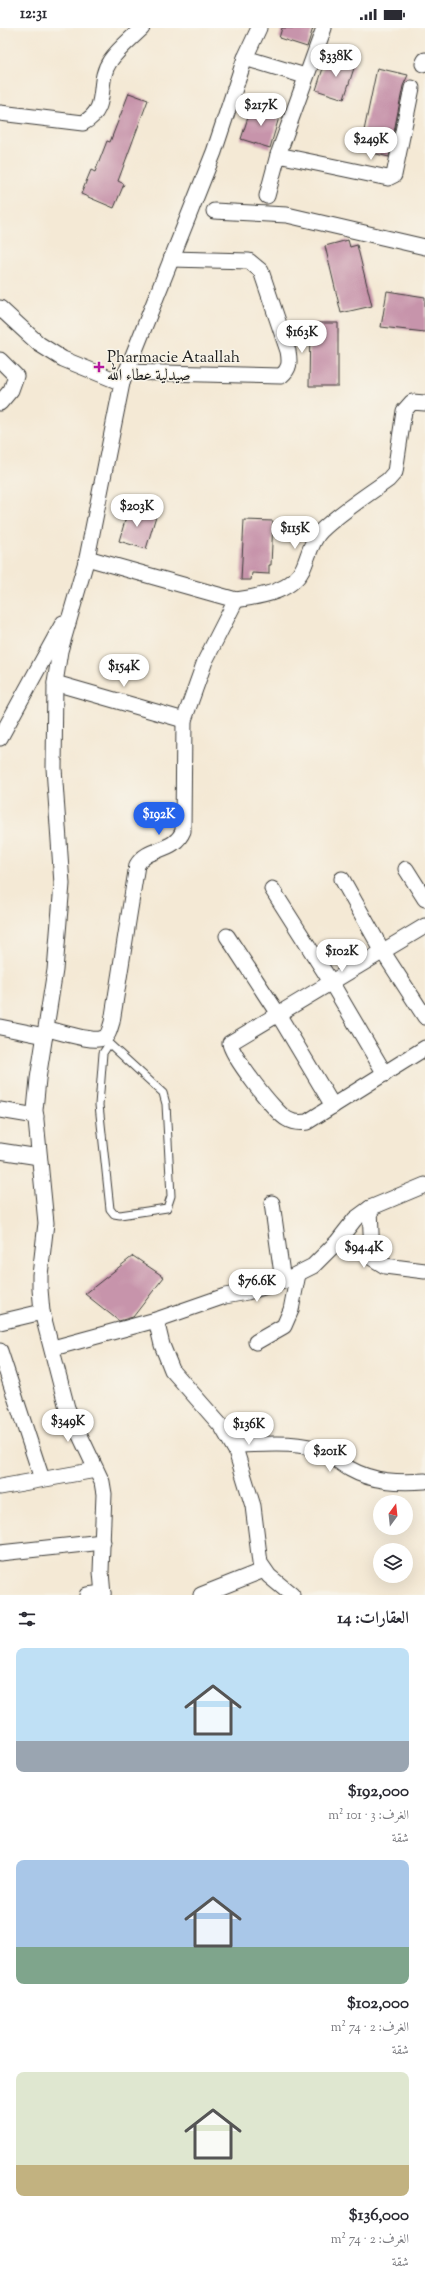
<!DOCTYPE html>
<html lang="ar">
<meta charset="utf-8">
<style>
:root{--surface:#fff;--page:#f2f2f3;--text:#2b2b33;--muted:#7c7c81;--accent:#2563eb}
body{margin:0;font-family:"Sorts Mill Goudy",Amiri,serif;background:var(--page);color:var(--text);direction:rtl;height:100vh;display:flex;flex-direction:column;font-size:15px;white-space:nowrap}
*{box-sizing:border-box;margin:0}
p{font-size:13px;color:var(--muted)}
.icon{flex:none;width:22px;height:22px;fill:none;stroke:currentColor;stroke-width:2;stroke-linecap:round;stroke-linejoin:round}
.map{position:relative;height:1567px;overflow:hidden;direction:ltr}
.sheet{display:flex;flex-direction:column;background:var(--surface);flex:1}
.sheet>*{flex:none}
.needle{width:26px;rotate:15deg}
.buttons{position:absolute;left:373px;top:1467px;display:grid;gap:8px}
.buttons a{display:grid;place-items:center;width:40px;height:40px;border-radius:50%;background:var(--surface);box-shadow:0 4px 16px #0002;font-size:20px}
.price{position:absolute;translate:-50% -34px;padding:0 9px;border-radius:14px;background:#fff;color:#222;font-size:13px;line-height:26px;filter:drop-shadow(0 1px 2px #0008)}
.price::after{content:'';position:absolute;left:50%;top:24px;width:12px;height:9px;margin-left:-6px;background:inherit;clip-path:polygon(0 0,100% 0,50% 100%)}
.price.active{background:var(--accent);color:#fff}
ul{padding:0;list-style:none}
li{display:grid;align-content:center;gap:8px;height:212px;padding:0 16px}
li span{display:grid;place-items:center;height:124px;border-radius:8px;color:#555}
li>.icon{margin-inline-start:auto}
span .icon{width:72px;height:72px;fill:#fffc;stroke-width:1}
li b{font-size:17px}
h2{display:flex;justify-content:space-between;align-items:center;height:48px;padding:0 16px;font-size:17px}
.status{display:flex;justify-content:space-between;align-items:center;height:28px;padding:0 20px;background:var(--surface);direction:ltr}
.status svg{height:11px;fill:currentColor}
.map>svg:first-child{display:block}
.building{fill:#c794ab}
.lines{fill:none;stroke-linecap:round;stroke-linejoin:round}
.service-casing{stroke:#3c3b38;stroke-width:9}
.minor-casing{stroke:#3c3b38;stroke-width:17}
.service{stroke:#fff;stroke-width:7}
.minor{stroke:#fff;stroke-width:15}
.poi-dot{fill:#b5179e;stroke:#f7f3e8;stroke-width:1.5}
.labels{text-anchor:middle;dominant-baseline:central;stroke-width:3;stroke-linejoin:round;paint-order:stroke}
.poi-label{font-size:16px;fill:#1c1c1c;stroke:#f7f3e8;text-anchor:start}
</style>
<div class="status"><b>12:31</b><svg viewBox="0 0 49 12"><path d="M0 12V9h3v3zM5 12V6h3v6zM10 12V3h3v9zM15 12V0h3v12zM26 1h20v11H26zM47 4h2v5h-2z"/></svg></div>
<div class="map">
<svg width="425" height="1567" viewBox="0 0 425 1567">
<rect width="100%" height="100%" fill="#f7f3e8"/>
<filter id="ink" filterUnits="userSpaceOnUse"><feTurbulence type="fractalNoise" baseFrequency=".025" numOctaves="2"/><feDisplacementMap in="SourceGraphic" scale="8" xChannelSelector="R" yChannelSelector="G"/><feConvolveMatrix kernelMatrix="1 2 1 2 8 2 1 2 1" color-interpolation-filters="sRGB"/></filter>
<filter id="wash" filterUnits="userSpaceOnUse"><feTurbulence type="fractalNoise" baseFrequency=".012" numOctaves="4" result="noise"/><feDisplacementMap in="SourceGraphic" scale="16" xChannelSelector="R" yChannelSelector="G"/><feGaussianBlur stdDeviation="0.9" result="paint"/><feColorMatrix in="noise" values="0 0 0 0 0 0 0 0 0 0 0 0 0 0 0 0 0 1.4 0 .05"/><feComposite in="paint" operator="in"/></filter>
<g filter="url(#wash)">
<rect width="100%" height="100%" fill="#f4e9d5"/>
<g id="blocks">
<g class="building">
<path d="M282,0H313L307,19L279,10Z"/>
<path d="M327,28L355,37L344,71L316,62Z"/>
<path d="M377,40L408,47L403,58L389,129L360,122Z"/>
<path d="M129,65L148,72L118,153L124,156L114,180L81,166L91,142L95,144L107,113L110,114Z"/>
<path d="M252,77L280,86L270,120L241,111Z"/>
<path d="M348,212L350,219L357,217L372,278L341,285L325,218Z"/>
<path d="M387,263L425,269V304L381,299Z"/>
<path d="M310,295H338V358H309Z"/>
<path d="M129,479L156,488L146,521L119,513Z"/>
<path d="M244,492L273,493L271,537H269V546L252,545L251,552H241Z"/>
<path d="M133,1228L164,1249L133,1289L119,1293L85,1266Z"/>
</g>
</g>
</g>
<g filter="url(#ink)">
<use href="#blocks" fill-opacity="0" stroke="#3c3b38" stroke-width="1"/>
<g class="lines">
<defs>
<path id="service" d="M103,1010L163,1065L166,1076L171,1168L167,1180L120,1187L114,1186L110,1181L99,1077L103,1025L109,1016"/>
<g id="minor">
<path d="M245,30L305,48"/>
<path d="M423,36L425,32"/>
<path d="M0,85L83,95C111,80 95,55 110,33C118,21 132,10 142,0"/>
<path d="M278,127L388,150L394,147L412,60"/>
<path d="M267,168L278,127L324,0"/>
<path d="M214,183L287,187L425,219"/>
<path d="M0,280L39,316L63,331L122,355"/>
<path d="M0,332L16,348L11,362L0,375"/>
<path d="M126,344L281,348C290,341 290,334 288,323L261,243L249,233L171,231"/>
<path d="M87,530L236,572C261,568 294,564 304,538C309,526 312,511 322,502C342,483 366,468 388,452L395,444L404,383L412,374L425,375"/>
<path d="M55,655L184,692"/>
<path d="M0,710L63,595"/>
<path d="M406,841L425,871"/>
<path d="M342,851L383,924L425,989"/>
<path d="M272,861L331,954L385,1046"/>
<path d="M425,898L230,1015C231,1027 275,1085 287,1091C293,1095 300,1095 307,1094L425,1020"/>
<path d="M227,908L278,986L333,1078"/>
<path d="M0,999L45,1008"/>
<path d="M47,1001C59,1003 92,1015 103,1010C109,1008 110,1000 112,994L137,837C148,818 174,825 183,803L184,692L205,633L236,572"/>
<path d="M0,1082L36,1088"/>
<path d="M0,1123L39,1129"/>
<path d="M272,1175L283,1253"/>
<path d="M370,1180L372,1230L385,1238L425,1243"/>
<path d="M156,1292L162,1317L172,1342L222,1399L236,1423L253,1478L260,1535L269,1548L292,1567"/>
<path d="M0,1294L42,1284"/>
<path d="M256,1314L284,1298L291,1282L298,1246"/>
<path d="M53,1320L156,1292L225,1268L247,1264L283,1253L313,1238L337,1214L355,1191L370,1180L425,1157"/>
<path d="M0,1323L42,1451"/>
<path d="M233,1417C260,1417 296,1412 322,1423C332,1427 341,1436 350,1441C373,1454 399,1455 425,1453"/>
<path d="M0,1459L96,1442"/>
<path d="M0,1525L103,1514"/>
<path d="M87,1567L103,1565"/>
<path d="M103,1567L101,1544L104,1466L102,1454L67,1380L42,1284L40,1261V1247L46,1195L35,1082L38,1051L55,942L62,856L54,740L55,655L60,623L87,530L122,355L214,124L245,30L259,0"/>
<path d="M201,1567L264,1542"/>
</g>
</defs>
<use href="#service" class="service-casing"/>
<use href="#minor" class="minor-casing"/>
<use href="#service" class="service"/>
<use href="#minor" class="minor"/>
</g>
</g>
<path class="poi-dot" d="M97 333h4v4h4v4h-4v4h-4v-4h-4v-4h4z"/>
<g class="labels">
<g class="poi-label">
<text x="107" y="330">Pharmacie Ataallah<tspan x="107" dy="18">صيدلية عطاء الله</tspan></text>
</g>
</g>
</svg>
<div class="buttons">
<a><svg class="needle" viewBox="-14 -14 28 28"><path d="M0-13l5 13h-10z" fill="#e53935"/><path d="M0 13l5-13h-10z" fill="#7c7c81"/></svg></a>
<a><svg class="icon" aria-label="layers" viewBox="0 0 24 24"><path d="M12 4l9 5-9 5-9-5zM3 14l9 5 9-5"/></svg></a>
</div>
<b class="price" style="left:336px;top:50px">$338K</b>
<b class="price" style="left:261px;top:99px">$217K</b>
<b class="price" style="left:371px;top:133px">$249K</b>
<b class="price" style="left:302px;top:326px">$163K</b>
<b class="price" style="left:137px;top:500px">$203K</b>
<b class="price" style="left:295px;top:522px">$115K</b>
<b class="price" style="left:124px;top:660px">$154K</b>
<b class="price active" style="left:159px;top:808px">$192K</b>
<b class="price" style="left:342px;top:945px">$102K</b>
<b class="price" style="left:364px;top:1241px">$94.4K</b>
<b class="price" style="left:257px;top:1275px">$76.6K</b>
<b class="price" style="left:68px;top:1415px">$349K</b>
<b class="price" style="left:249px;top:1418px">$136K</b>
<b class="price" style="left:330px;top:1445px">$201K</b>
</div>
<section class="sheet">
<h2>العقارات: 14<svg class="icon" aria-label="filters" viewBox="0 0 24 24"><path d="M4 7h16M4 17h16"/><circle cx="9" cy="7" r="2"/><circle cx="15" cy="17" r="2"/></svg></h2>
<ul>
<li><span style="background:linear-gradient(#bfe0f5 75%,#9aa5b1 0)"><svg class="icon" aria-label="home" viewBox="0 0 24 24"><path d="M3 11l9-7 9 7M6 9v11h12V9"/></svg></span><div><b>$192,000</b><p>الغرف: 3 · 101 m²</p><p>شقة</p></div></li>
<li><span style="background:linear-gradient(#a9c7e8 70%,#7fa58c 0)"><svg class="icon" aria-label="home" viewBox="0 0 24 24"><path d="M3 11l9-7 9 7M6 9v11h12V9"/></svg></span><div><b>$102,000</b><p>الغرف: 2 · 74 m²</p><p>شقة</p></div></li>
<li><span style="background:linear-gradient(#dfe7d0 75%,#c2b280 0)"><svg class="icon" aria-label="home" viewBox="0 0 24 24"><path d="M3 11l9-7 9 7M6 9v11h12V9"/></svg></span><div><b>$136,000</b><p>الغرف: 2 · 74 m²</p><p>شقة</p></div></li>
</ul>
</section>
